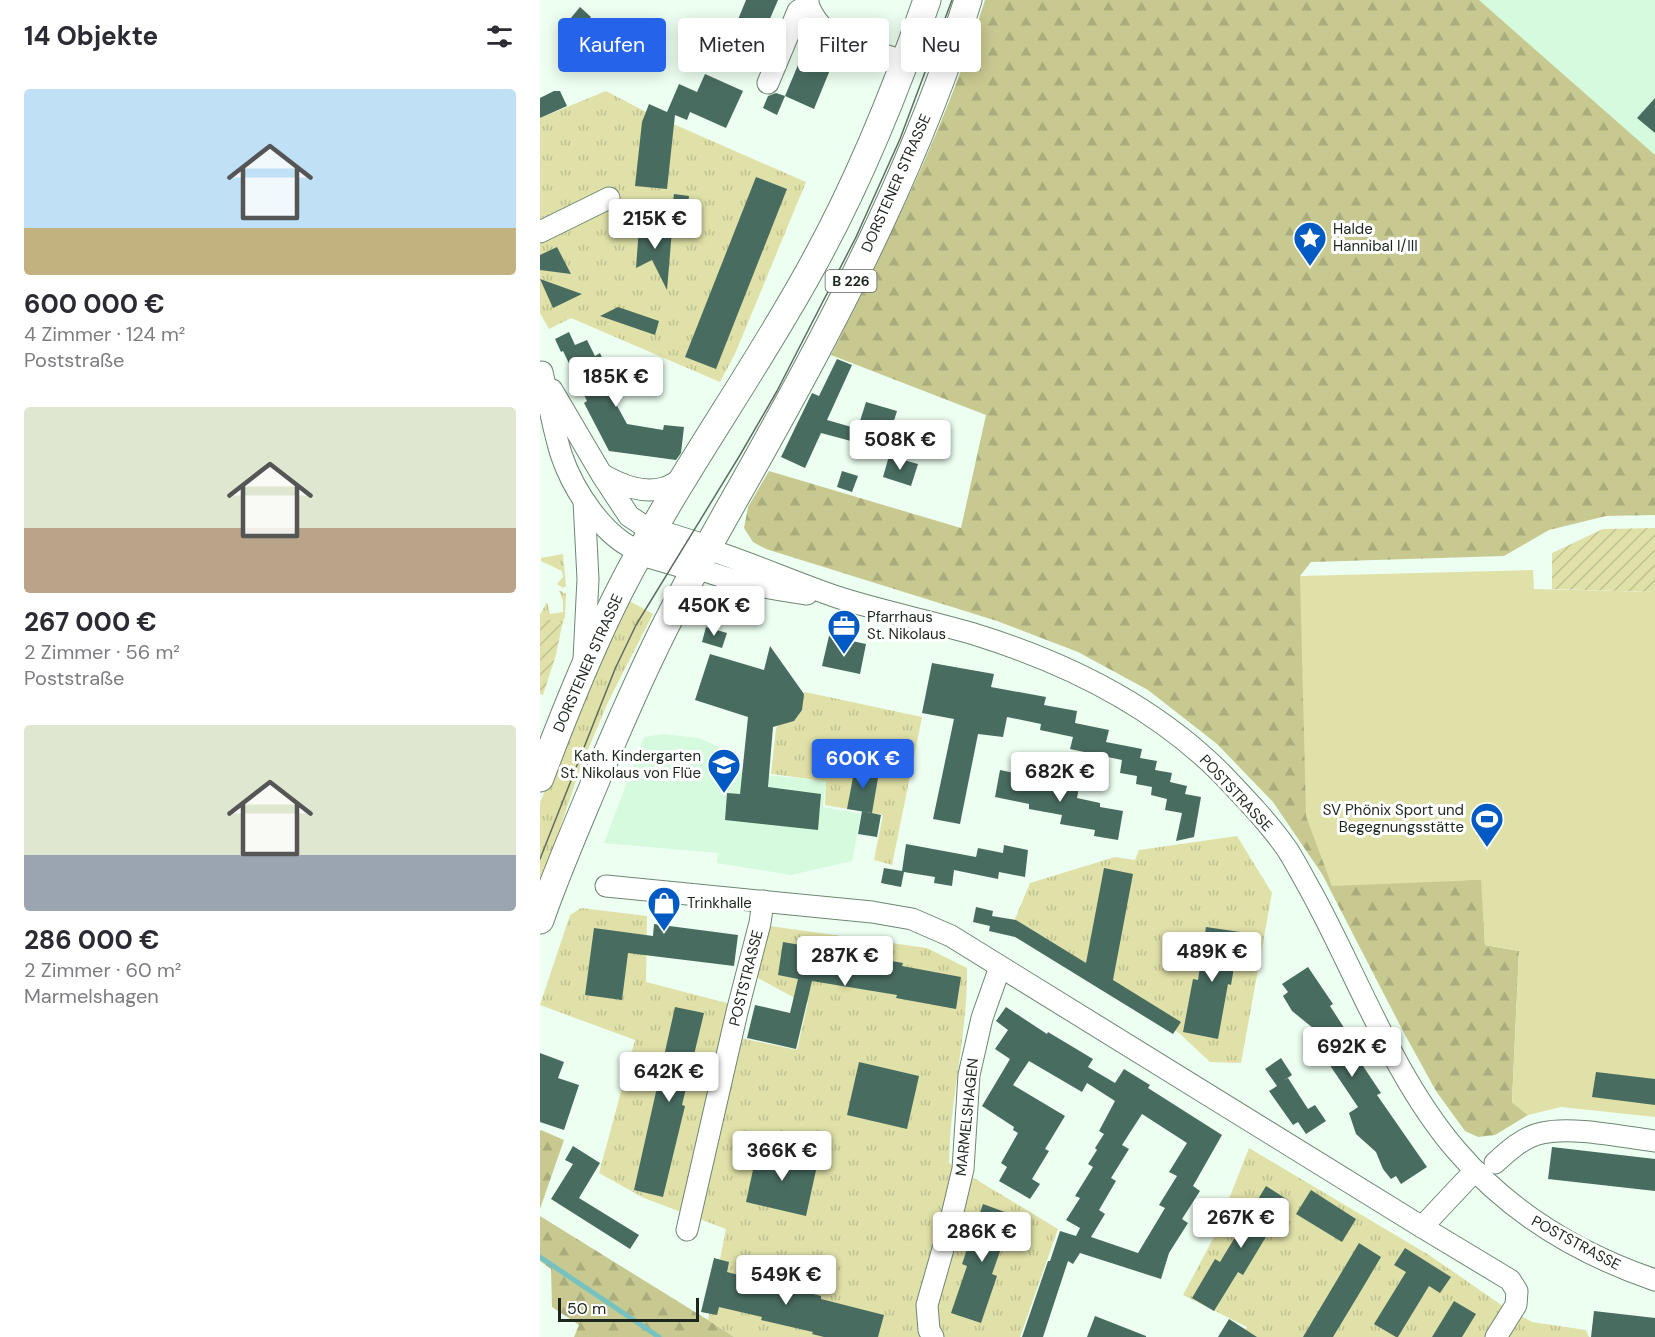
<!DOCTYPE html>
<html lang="de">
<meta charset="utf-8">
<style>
:root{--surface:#fff;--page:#f2f2f3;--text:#2b2b33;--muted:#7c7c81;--accent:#2563eb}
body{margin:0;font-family:"DM Sans",sans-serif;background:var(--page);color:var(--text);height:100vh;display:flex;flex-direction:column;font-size:22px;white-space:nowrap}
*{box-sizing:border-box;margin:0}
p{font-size:20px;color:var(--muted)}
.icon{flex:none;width:33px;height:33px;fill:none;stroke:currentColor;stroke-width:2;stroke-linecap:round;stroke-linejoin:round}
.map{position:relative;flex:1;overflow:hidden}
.panel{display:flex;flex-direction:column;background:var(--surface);width:540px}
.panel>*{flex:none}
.top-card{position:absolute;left:18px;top:18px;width:570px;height:54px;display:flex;gap:12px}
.scale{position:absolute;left:18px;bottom:15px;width:141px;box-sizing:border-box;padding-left:6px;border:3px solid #1b261d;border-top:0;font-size:16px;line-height:21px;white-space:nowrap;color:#1b261d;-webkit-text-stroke:4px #fff;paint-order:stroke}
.price{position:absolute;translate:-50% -51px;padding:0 14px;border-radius:6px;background:#fff;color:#222;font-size:20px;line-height:39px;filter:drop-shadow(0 2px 3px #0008)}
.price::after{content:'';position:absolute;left:50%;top:36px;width:18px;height:14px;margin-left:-9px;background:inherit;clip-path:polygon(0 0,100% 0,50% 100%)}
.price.current{background:var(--accent);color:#fff}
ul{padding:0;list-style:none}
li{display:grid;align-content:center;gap:12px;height:318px;padding:0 24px}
li span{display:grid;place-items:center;height:186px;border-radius:6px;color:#555}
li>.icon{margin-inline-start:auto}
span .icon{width:108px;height:108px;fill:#fffc;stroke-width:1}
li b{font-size:26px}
h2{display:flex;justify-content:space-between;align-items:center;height:72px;padding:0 24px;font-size:26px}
.pill{padding:0 21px;border-radius:6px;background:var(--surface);box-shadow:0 3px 15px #0003;font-size:21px;line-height:54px}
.pill.current{background:var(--accent);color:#fff}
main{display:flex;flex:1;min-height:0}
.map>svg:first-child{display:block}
.built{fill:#d6fade}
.grass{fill:url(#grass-tufts)}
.forest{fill:url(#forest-firs)}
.park{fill:#e0e1a8}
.garden{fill:url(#garden-furrows)}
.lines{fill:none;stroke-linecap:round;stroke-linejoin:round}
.stream{stroke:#76c2c0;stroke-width:5}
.building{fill:#496c61;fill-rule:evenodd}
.minor-casing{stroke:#6c8772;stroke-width:23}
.major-casing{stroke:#6c8772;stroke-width:29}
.minor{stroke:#fff;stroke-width:21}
.major{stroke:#fff;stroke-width:27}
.tram{stroke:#5f6c62;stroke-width:1.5}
.labels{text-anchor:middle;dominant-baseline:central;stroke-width:6;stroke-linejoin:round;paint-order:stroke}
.shield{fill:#fff;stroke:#5f6761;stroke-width:1.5}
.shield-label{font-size:14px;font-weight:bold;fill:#1b261d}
.street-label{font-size:15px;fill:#1b261d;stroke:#fff}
.poi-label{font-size:15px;fill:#1b261d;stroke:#fff;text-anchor:start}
</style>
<main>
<section class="panel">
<h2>14 Objekte<svg class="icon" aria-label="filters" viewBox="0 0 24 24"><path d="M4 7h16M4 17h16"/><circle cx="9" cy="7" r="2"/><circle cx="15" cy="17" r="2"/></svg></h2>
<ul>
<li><span style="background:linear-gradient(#bfe0f5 75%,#c2b280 0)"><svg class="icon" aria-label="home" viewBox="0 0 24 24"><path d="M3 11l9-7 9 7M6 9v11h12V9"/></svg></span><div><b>600 000 €</b><p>4 Zimmer · 124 m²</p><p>Poststraße</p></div></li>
<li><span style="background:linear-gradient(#dfe7d0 65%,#b9a48a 0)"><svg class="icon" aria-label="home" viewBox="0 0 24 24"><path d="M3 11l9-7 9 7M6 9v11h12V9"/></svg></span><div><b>267 000 €</b><p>2 Zimmer · 56 m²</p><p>Poststraße</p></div></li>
<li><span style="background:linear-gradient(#dfe7d0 70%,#9aa5b1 0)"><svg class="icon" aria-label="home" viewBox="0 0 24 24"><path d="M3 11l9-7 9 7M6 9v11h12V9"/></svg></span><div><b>286 000 €</b><p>2 Zimmer · 60 m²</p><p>Marmelshagen</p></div></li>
</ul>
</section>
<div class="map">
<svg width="1115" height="1337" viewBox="0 0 1115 1337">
<defs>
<pattern id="grass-tufts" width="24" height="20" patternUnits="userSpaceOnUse" patternTransform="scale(1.5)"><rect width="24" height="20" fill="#e0e1a8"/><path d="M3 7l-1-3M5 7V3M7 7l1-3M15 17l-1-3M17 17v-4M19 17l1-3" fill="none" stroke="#c0c190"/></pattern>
<pattern id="forest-firs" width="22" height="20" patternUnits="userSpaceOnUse" patternTransform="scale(1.5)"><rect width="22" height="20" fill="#c8c990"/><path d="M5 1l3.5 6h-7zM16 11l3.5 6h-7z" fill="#abac7c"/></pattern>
<pattern id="garden-furrows" width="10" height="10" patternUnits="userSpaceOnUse" patternTransform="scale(1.5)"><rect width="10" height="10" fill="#e0e1a8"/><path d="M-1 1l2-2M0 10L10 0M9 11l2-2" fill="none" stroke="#c0c190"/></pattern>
</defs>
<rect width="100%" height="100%" fill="#edfff1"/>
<g class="built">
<path d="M939,0H1115V155L980,37Z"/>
<path d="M124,734L158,738L200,756L199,772L286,781L283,807L321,814L312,861L251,875L177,863L178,853L64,843L104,737Z"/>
</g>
<g class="grass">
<path d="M66,91L106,112L266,182L195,354L180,382L31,318L9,329L0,313V118Z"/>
<path d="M23,554L26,586L23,588L17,584L23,577L22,571L1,561V558Z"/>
<path d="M19,590L26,594L25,617L22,625L0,615L7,602L10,614L23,612V601Z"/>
<path d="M86,599L113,614L69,700L41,766L3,878L0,877V803L20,752Z"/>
<path d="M265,692L382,717L352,865L334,860L343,815L285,805L286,781L231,774L236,728Z"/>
<path d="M697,836L732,893L701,1063L670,1062L639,1033L472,926L490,883L575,857L595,860L599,850Z"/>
<path d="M41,908L107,916L106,982L187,1003L201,1038L257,1050L268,1002L253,997L216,977L230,926L387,948L427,968C428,1033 410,1097 409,1163L518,1229L480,1337H194L168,1320L186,1229L104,1198L59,1173L95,1040L0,1005L30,915Z"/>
<path d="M709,1148L889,1255L960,1304L992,1322L1046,1330L1049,1337H701L707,1327L643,1295L674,1237Z"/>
</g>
<g class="forest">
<path d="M445,0H939L1115,155V515L1066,516L1009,530L964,556L771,562L760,576L942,880L945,945L979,951L972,1102L988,1115L955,1135L938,1137L925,1131L896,1091L864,1033L782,874L733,802L677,744L608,690L538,652L457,621L226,549L213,542L204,528L208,507L229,471L421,528L446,415L291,355C349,240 407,124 445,0Z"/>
<path d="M1,1130L24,1140L0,1209V1131Z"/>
<path d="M0,1216L168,1320L194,1337H34L39,1325L12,1307L11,1269L0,1261Z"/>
</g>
<path class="park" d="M993,570L994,589L1115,592V1117L1021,1107L988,1115L972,1102L979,951L945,945L941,880L792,886L766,816L760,576Z"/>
<g class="garden">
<path d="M1115,528V592L1012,589V553L1063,529Z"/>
<path d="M0,615L22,625L16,655L3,695L0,694Z"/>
</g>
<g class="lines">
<path class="stream" d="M0,1257L119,1337"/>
</g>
<g class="building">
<path d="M206,0H238L229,21L234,23L228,39L232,40L227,52L223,51L217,65L188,53L200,23L197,22Z"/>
<path d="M40,7L51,17L41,28L30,19Z"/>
<path d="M263,53L292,65L274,109L245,96Z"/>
<path d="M165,74L203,91L186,128L150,112L147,120L135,115L127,189L95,186L102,122L109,104L127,112L139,84L157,92Z"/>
<path d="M14,91H20L27,106L0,118V98Z"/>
<path d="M236,93L245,96L237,115L223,108L228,96Z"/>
<path d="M1115,98V133L1097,118Z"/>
<path d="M216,177L247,189L176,369L145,357Z"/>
<path d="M134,194L149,196L145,229L129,228Z"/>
<path d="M99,227L132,230L127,290L112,260L96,268Z"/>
<path d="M17,247L31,274L0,270V255Z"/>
<path d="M0,279L42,294L13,308Z"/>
<path d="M78,307L119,321L115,335L60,316Z"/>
<path d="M29,332L35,345L47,340L55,356L60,353L76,388L69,391L87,424L123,430L124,425L144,427L141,453L136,460L69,451L44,403L47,401L23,351L21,352L15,339Z"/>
<path d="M297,359L312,365L287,420L315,428L311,441L281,433L265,468L241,457L272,393L279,396Z"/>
<path d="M326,402L357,411L351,430L320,421Z"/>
<path d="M349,456L378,464L371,486L343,477Z"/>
<path d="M302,471L318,476L312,492L297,487Z"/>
<path d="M166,627L187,633L182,648L162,642Z"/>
<path d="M289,636L326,644L320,674L282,666Z"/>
<path d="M230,646L264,694L262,710L254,721L233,727L228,787L281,794L278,830L185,820L187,793L200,794L208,717L155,700L170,654L224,670Z"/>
<path d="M392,663L454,674L451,687L506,697L504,705L537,711L535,723L569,730L566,742L602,749L600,758L617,761L615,770L632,773L630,782L647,786L645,794L661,797L654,837L636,841L642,813L625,810L627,799L611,795L612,787L596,784L597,776L580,773L582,760L530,749L533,737L500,730L501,724L467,717L463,737L438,734L420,824L393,819L414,719L382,713Z"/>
<path d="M315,767L339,772L332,813L307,809Z"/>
<path d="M460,770L539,787L537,798L560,803V807L583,811L578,840L554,836L555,830L520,824L522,815L489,809V804L455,797Z"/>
<path d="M322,811L341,815L337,837L318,834Z"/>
<path d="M366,844L436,857L438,848L463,853L464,845L488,850L485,877L459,872L458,879L414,870L412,886L394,883L395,877L364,872L361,887L341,883L344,868L362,871Z"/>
<path d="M564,868L593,874L573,980L641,1022L633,1034L475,937L449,931L450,926L433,922L436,907L453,911L452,916L476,920L546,963Z"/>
<path d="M114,924L198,935L194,966L88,953L82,1000L45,995L54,928L113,936Z"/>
<path d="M666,927L700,932L691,985L688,984L678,1039L643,1032L653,979L658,980Z"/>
<path d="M243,942L363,963L362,966L421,977L416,1009L356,998L357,995L272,981L256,1049L207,1038L215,1005L250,1013L258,979L238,975Z"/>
<path d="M768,967L793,1004L790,1006L814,1043L809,1045L841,1093L837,1095L887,1167L861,1184L856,1176L851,1179L843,1169L836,1152L816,1134L809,1113L818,1107L785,1058L769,1045L765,1033L773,1028L752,1011L743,996L748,992L742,984Z"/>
<path d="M135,1007L164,1013L142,1105L145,1106L123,1197L94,1190Z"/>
<path d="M466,1007L507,1034L508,1032L553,1059L548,1067L575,1083L584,1069L610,1085L608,1088L682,1135L653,1186L660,1191L642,1219L648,1223L629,1253L621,1279L540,1253L533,1264L528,1261L503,1337H482L508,1261H510L520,1231L536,1236L540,1228L526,1220L540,1198L535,1196L553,1167L548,1164L557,1150L555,1148L564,1134L559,1131L575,1101L547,1083L542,1092L489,1061L473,1085L525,1116L505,1149L509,1151L492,1179L500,1184L490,1199L459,1181L467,1167L461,1163L478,1133L473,1130L474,1127L442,1106L470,1059L455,1049L468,1030L456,1021ZM602,1114L647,1143L629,1172L637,1176L619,1205L625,1208L598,1253L551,1237L565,1214L559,1210L576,1181L571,1178L589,1149L582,1145Z"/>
<path d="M0,1053L24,1062L18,1078L39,1085L24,1130L0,1122Z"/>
<path d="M741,1058L752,1075L743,1081L748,1078L768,1109L775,1105L786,1121L766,1134L758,1122L753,1125L729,1091L737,1086L725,1069Z"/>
<path d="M319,1062L379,1076L367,1129L307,1115Z"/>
<path d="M1056,1072L1115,1079V1105L1052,1097Z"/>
<path d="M33,1146L60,1163L39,1198L99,1235L90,1249L11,1199L33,1164L25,1160Z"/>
<path d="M218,1147L278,1161L266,1216L206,1202Z"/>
<path d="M1012,1147L1115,1159V1191L1008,1179Z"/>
<path d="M726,1186L748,1200L703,1275L698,1272L674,1311L652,1298L675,1259L680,1262Z"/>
<path d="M771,1190L816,1219L802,1242L756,1214Z"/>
<path d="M443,1204L473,1215L452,1274L457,1276L441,1323L411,1313L427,1266L422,1264Z"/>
<path d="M819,1243L841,1257L819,1294L793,1337H763Z"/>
<path d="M865,1248L911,1277L900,1293L889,1286L858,1337H856L834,1324L866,1272L854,1265Z"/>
<path d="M174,1258L189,1262L187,1272L281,1296V1299L344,1315L338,1337H284L272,1334L273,1332L221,1320L222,1317L179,1307L177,1315L161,1312Z"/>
<path d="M914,1301L936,1314L922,1337H892Z"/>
<path d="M1054,1311L1115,1318V1337H1051Z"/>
<path d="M555,1316L606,1336V1337H547Z"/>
<path d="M689,1319L717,1337H678Z"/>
</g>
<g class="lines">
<defs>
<g id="minor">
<path d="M268,5C272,14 278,25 287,31C310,46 340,53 366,62"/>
<path d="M228,83L258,11L268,5V0"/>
<path d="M0,232L69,198"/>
<path d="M2,372C8,399 13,428 21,454C33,490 65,540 102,552"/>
<path d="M12,390L62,475L89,516L113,532"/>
<path d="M63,475C81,485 102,494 124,488C131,486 139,480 146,477"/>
<path d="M44,501L48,579L44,659"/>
<path d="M167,549C211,563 253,582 297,597C343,612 391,621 437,635C527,663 614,706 681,773C704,797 728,822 747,849C756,863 764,879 772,893C818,977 854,1078 917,1151C970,1213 1039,1254 1115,1280"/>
<path d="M157,568C197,583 225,588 267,594"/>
<path d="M66,886L332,912L372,919L411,936L882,1227L928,1178L937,1172"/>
<path d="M955,1163C968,1151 983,1137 1002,1133C1033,1126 1082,1137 1115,1141"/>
<path d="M882,1227L970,1280L977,1291L976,1305L956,1337"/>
<path d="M147,1230L197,1012L220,923L223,901"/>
<path d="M393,1337L389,1330L387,1305L409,1228L423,1169L429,1075L442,1018L460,967"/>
</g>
<g id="major">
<path d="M113,532L167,549"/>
<path d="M102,552L157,568"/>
<path d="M0,778C24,714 49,651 80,590C136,480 210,379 270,270C318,184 355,93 387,0"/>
<path d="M0,920C18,868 40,819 61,768C83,716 105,665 131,615C162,555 197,496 230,436C307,298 381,151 428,0"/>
</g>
</defs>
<use href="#minor" class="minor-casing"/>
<use href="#major" class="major-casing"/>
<use href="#minor" class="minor"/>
<use href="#major" class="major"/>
<path class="tram" d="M0,859L75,669L96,625L200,455L237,391L316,237L360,139L412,0"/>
</g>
<defs>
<symbol id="sight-pin" viewBox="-11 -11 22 30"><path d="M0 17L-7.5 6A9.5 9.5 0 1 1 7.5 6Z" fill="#005ac3" stroke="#fff"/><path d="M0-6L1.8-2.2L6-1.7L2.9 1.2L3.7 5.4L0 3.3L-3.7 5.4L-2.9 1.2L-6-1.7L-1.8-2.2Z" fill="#fff"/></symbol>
<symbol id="office-pin" viewBox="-11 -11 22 30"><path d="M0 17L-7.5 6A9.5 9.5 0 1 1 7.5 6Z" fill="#005ac3" stroke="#fff"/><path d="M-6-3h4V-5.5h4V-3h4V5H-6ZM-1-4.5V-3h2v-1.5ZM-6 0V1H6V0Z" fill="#fff"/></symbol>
<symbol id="school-pin" viewBox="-11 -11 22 30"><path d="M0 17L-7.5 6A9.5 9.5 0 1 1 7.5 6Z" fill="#005ac3" stroke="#fff"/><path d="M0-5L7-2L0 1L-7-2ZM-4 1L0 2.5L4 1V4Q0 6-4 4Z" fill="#fff"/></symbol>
<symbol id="stadium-pin" viewBox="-11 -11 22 30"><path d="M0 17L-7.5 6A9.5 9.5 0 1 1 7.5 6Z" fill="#005ac3" stroke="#fff"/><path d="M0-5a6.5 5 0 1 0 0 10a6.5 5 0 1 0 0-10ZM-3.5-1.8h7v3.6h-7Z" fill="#fff"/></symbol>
<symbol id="shop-pin" viewBox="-11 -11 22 30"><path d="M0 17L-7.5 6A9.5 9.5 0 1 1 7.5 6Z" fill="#005ac3" stroke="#fff"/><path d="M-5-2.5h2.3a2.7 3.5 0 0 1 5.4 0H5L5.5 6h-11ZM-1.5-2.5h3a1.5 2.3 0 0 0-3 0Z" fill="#fff"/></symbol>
</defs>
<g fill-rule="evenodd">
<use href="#sight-pin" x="751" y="219" width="38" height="52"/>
<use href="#office-pin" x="285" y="607" width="38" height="52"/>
<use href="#school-pin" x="165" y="746" width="38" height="52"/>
<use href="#stadium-pin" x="928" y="800" width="38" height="52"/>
<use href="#shop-pin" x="105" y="884" width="38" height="52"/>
</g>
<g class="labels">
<rect class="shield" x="285.5" y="270" width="51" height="22" rx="4.5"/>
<g class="shield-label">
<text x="311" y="281">B 226</text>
</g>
<g class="street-label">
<text transform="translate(356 183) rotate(-66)">DORSTENER STRASSE</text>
<text transform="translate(48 663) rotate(-66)">DORSTENER STRASSE</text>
<text transform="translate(696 793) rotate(47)">POSTSTRASSE</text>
<text transform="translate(206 978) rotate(-76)">POSTSTRASSE</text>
<text transform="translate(427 1117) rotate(-84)">MARMELSHAGEN</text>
<text transform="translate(1036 1243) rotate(28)">POSTSTRASSE</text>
</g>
<g class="poi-label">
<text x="793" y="229">Halde<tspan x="793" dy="17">Hannibal I/III</tspan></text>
<text x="327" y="617">Pfarrhaus<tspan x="327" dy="17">St. Nikolaus</tspan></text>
<text x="161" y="756" text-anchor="end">Kath. Kindergarten<tspan x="161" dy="17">St. Nikolaus von Flüe</tspan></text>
<text x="924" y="810" text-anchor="end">SV Phönix Sport und<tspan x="924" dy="17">Begegnungsstätte</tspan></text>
<text x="147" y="903">Trinkhalle</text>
</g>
</g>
</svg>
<div class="scale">50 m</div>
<b class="price" style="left:115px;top:250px">215K €</b>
<b class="price" style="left:76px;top:408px">185K €</b>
<b class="price" style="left:360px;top:471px">508K €</b>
<b class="price" style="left:174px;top:637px">450K €</b>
<b class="price current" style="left:323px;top:790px">600K €</b>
<b class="price" style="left:520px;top:803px">682K €</b>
<b class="price" style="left:672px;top:983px">489K €</b>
<b class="price" style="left:305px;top:987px">287K €</b>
<b class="price" style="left:812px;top:1078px">692K €</b>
<b class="price" style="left:129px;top:1103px">642K €</b>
<b class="price" style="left:242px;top:1182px">366K €</b>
<b class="price" style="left:701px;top:1249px">267K €</b>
<b class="price" style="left:442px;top:1263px">286K €</b>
<b class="price" style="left:246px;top:1306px">549K €</b>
<div class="top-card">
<a class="pill current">Kaufen</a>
<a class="pill">Mieten</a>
<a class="pill">Filter</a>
<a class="pill">Neu</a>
</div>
</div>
</main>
